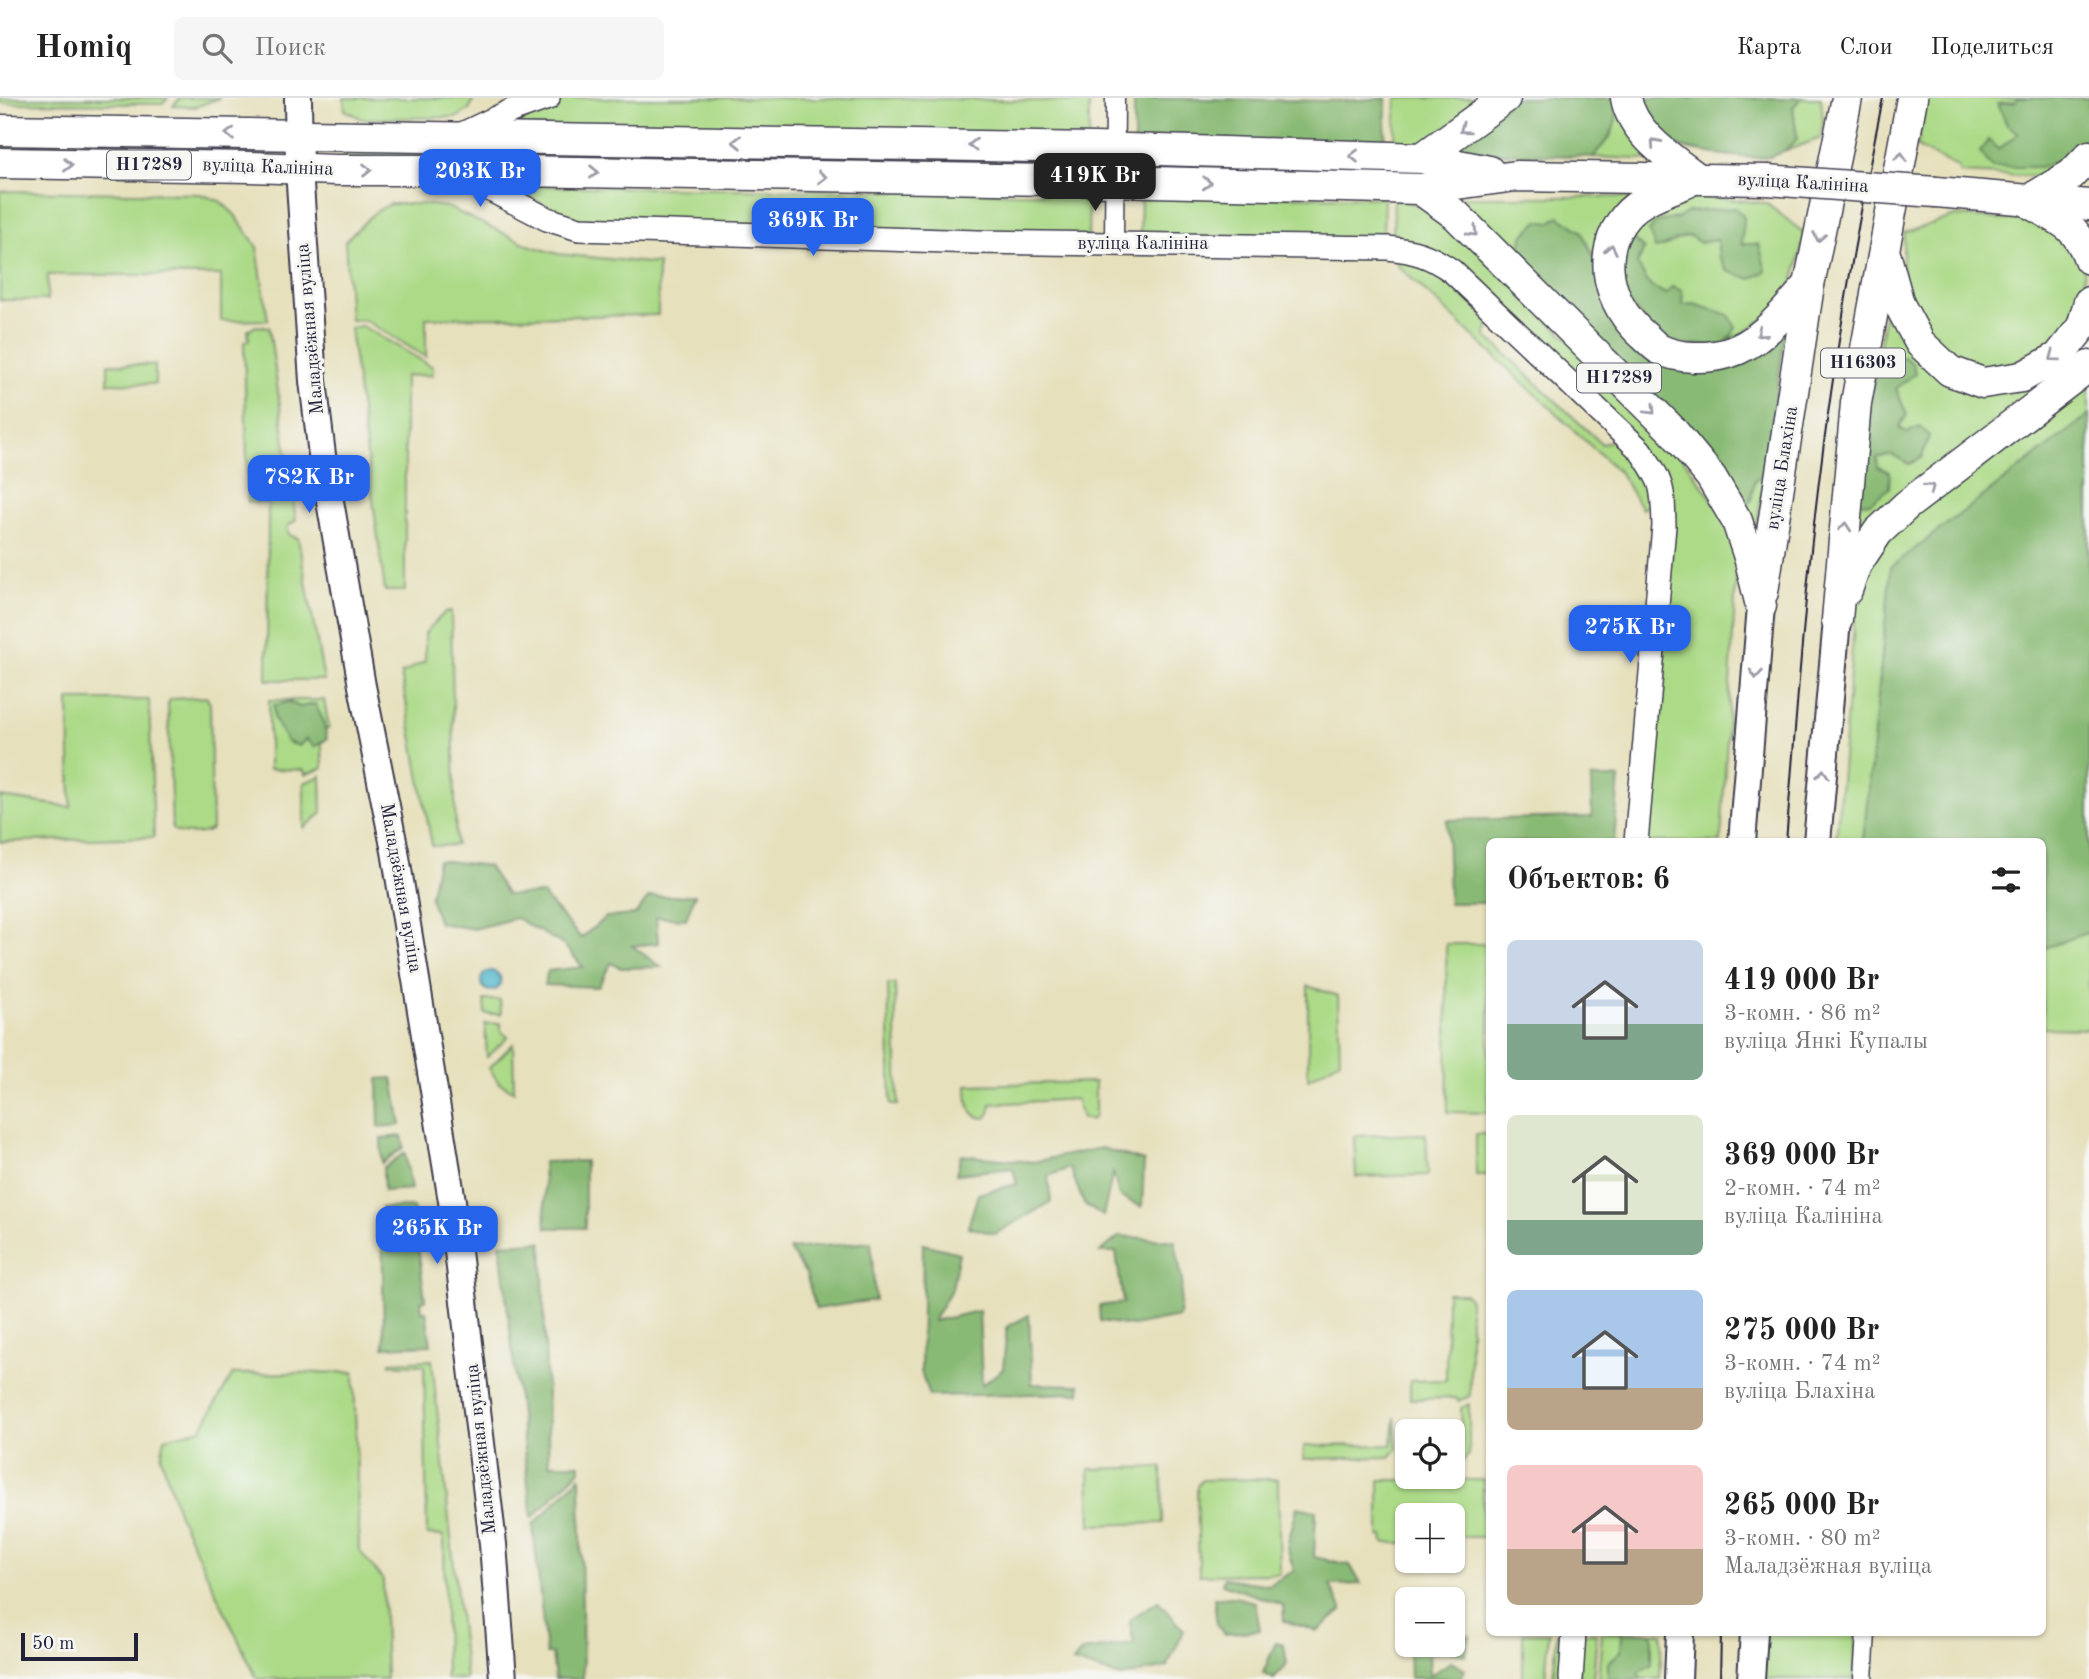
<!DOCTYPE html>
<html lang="ru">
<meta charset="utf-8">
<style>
:root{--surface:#fff;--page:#f6f6f6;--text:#222;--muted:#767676;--line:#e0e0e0;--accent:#2563eb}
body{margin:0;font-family:"Old Standard TT",serif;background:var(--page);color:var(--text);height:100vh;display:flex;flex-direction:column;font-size:26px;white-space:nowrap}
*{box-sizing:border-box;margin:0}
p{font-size:23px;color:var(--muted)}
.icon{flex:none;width:38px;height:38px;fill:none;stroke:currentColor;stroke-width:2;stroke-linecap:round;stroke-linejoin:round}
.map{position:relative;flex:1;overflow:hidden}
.drawer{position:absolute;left:1486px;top:740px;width:560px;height:798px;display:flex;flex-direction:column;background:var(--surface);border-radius:10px;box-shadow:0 2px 5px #0004}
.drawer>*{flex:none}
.fabs{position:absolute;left:1395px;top:1321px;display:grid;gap:14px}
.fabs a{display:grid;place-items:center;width:70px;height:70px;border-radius:10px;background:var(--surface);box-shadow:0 2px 5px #0004;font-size:35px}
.scale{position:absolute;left:21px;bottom:18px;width:117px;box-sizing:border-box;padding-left:7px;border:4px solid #22223b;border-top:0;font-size:19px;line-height:24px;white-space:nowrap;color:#22223b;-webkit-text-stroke:5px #f6f6f2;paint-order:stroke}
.price{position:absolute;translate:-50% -60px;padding:0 16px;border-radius:14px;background:var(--accent);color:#fff;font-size:23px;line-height:46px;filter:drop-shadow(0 2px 4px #0008)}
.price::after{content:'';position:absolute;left:50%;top:42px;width:21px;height:16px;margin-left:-10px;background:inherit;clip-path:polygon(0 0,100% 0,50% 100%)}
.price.selected{background:#222;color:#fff}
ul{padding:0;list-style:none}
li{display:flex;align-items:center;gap:21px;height:175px;padding:0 21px}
li span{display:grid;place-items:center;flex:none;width:196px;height:140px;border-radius:10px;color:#555}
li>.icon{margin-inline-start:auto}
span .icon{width:84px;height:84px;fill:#fffc;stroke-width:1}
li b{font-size:30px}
h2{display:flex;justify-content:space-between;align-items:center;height:84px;padding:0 21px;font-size:30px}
header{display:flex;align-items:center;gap:42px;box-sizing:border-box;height:98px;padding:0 35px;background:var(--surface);border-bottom:2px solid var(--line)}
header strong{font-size:33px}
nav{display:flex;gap:38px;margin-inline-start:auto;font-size:24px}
.search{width:490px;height:63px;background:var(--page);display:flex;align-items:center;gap:18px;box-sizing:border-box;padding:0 24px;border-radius:10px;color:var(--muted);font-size:26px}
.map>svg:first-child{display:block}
.green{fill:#acda87;stroke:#677e61;stroke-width:2}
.forest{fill:#89ba74;stroke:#566e58;stroke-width:2}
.water{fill:#4ab3c8;stroke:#366a82;stroke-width:2}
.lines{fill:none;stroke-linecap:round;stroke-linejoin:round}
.minor-casing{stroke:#3f3e4e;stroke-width:21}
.tertiary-casing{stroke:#3f3e4e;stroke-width:26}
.secondary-casing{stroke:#3f3e4e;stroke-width:30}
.primary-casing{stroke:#3f3e4e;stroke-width:33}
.minor{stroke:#fff;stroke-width:18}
.tertiary{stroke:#fff;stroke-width:23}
.secondary{stroke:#fff;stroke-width:26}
.primary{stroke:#fff;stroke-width:30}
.tram{stroke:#22223b;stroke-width:2}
.primary-bridge-casing{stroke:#3f3e4e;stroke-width:33;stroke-linecap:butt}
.primary-bridge{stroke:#fff;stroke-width:30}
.oneway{stroke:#9c9ca7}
.labels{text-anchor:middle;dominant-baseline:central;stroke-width:6;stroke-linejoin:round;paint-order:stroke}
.shield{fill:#f6f6f2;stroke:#626272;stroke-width:2}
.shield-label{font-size:18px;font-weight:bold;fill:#22223b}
.street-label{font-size:19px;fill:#22223b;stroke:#f6f6f2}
</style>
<header>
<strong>Homiq</strong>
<div class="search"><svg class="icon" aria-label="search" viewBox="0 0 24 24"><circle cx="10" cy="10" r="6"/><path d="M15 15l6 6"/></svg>Поиск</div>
<nav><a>Карта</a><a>Слои</a><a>Поделиться</a></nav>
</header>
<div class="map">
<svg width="2089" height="1581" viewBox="0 0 2089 1581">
<rect width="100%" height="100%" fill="#f6f6f2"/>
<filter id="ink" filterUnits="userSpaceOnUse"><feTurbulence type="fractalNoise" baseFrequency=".0143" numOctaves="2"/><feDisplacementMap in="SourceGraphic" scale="14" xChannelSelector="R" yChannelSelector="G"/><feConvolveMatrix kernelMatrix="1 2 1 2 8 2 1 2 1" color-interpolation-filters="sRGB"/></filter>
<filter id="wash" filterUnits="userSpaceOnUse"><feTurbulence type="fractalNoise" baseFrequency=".00686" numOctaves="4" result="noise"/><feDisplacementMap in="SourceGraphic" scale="28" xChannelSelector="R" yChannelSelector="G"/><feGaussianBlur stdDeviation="1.57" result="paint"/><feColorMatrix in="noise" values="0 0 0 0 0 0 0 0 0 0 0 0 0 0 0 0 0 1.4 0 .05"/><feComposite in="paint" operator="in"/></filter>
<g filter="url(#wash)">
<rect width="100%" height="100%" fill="#e6e0bc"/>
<g class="green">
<path d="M0,0H168L162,6L0,5Z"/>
<path d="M180,0H220L195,9L173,8Z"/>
<path d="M344,0H472L473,3L469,12L457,19L362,21L345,12Z"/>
<path d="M571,0H904L1089,4V43L522,29L521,23L525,17Z"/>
<path d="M1396,0H1495L1421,50L1395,49Z"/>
<path d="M1801,0H1821L1823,23L1821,40L1785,53L1797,40L1793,9Z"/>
<path d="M1927,0H2089V46L2049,79L1959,75V70L1917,49Z"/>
<path d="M1617,10L1657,62L1593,59L1612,36Z"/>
<path d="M0,45L247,49V58L0,55Z"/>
<path d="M343,50L884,58V69L343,60Z"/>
<path d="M912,60L1088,61V71L911,70Z"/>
<path d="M1138,64L1271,67V77L1138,73Z"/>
<path d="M524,88L1089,96L1088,139L579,123L527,99L523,94Z"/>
<path d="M0,93L200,96L220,103L235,117L257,149L268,222L221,223V177H48L47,202H0Z"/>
<path d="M1141,97L1384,100L1383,141L1140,138Z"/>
<path d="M1445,99H1636L1598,168L1517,169Z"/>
<path d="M1705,99L1766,105L1805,136L1794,182L1778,211L1724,248L1683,207L1650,188L1620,142L1656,106Z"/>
<path d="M1394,100L1424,109L1448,124L1667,338L1731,428L1737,466L1721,744H1645L1670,392L1456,168L1393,142Z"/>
<path d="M390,106H425L447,109L531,148L558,156L658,166V217L426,220V259L365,222H350L345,143L375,114Z"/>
<path d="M1955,118L2031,123L2062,133L2084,168L2085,191L2075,224L2052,253L1984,276L1954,267L1925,239L1902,179L1904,135Z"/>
<path d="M1395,159L1430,169L1490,221L1486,238L1602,346L1617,340L1657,393L1650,407L1642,411L1620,375L1398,168Z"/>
<path d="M1886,201L1945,281L2089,257L1853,451Z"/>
<path d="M256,228L269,229L296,422L287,429L289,437L298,440L324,582H267L268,405L248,404L244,243L249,242L248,232Z"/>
<path d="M362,228L433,269V277L405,278V493H385L350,230Z"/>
<path d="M108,266L155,267V286L108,285Z"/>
<path d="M2089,282V317L1891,470L1863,744H1836L1858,479L1884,439Z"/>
<path d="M1765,374L1754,445L1737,410L1751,403L1754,383Z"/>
<path d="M451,513L456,747L432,748L401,576L425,563V535L445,514Z"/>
<path d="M207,599L210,606L212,731C203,738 181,737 172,731L168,606L171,601Z"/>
<path d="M69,602H149L154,739L0,744V699L71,709Z"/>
<path d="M269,602H324L329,630L321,634L323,670L305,677L304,672L269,671Z"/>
<path d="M321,678L322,715L304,730V685Z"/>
<path d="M2089,834V931L2042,930V851Z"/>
<path d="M1446,846H1489V1015L1448,1014Z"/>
<path d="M888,886H895L898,1007H891Z"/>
<path d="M1308,888L1338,898L1340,962L1308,981Z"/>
<path d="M484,902H500L501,916H485Z"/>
<path d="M501,925V933L508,939L487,959L485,926Z"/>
<path d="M513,946L514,993L499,985L489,970Z"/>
<path d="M1095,984V1018L1091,1022L1082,1020L1076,1001L991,1006L990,1015L986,1020C967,1021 967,1001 967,987Z"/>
<path d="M1426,1036L1428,1077L1356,1079L1354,1038Z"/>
<rect x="1476" y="1036" width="13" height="41"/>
<path d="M1447,1195H1465L1470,1202V1298L1458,1303L1457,1300L1410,1301V1283L1446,1282Z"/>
<path d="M432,1262L466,1581H446L444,1438L427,1437L424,1267H390V1264Z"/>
<path d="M354,1274L359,1452L383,1482L386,1581H257L180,1420L161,1359L165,1340L201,1331L233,1276Z"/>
<path d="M1469,1306V1357L1462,1363L1461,1310Z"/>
<path d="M1395,1319L1397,1351L1390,1359L1304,1361V1348L1392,1347Z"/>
<path d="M1162,1369L1163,1425L1091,1427L1089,1371Z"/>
<path d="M1278,1381L1280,1476L1199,1477L1197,1388L1202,1382Z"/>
<path d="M1379,1382H1483V1439H1453L1452,1418H1407V1445H1384L1383,1438H1379Z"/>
<path d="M1523,1535H1549L1545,1581H1523Z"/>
<path d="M1557,1535H1568L1565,1581H1553Z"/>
<path d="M1581,1535H1597L1593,1581H1578Z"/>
<path d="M1602,1535H1662L1660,1581H1598Z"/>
<path d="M1764,1535H1856L1854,1581H1761Z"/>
</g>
<g class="forest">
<path d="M1134,0L1343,3L1386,0L1385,50L1134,44Z"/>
<path d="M1514,0H1616C1619,30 1611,38 1593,59L1449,53Z"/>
<path d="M1635,0H1801L1793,9L1797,41C1789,49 1782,56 1770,59C1754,62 1688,54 1673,46C1656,37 1644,16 1635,0Z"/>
<path d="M2016,0H2089V46L2044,69H1992L1980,54L1988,42L1999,51L2019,35L2007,27L1998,6L2016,4Z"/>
<path d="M1735,110L1744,119L1742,146H1759L1766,173L1751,181L1727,173L1719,159L1717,142L1700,145L1690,138C1674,139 1671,149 1655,150L1649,133L1656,124L1678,120L1687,114Z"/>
<path d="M1559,118L1581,133L1598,168L1655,257L1786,227L1765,374L1754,383L1751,403L1737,410L1517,169L1522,139L1538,123L1550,125Z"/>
<path d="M1631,139L1644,151L1637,166L1650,188L1666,196L1673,189L1682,193L1683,207L1694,206L1729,217L1736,230L1724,248L1664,245L1621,197L1620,142Z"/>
<path d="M1877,254L1893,262L1904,259L1913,266L1915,275L1896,291L1907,317L1899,329L1907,335L1920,329L1929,338L1922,359L1909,366L1891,356L1877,360L1878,369L1890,374L1889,390L1870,405L1858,404Z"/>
<path d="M2089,317V834L2042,851V744H1863L1891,469Z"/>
<path d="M289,604L300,609L315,606L323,622L327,641L314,649L306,641L299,648L287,644L274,620V607Z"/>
<path d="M1591,680H1619L1614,744H1489V805H1449L1447,722L1592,719Z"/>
<path d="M438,762L488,768L507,797L542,796L581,840L606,819L635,817L649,799L695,797L686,821L656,819L658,845L632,848L661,869L621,870L611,865L598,889L544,887L548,873L583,869L565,848L516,820L474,831L439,825L430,800Z"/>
<path d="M393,980L401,1027L379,1029L378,981Z"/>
<path d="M402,1038L404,1049L382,1065L381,1040Z"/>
<path d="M1101,1050L1144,1063L1142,1109L1119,1098L1113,1074L1103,1118L1084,1106L1070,1070L1048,1078L1051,1104L995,1136L968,1129L978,1096L1017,1086L1013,1070L956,1076L961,1057L1033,1064Z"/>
<path d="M405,1055L411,1091L384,1093L383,1070Z"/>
<path d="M585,1063V1130H546L543,1064Z"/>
<path d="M413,1109L425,1202L421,1203L422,1213H426L431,1247L384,1249L382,1110Z"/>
<path d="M1120,1138L1175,1143L1182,1182L1179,1219L1132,1228L1100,1223L1099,1208L1123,1205L1116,1154H1100Z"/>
<path d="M542,1144L549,1366H580V1372L532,1420L500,1146Z"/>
<path d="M871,1144L875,1202L816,1211L806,1176L789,1151Z"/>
<path d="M923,1146L959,1155L952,1190L933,1223L979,1213L982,1287L1003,1271L1007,1229L1029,1217L1032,1286L1080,1287V1295L929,1298L921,1273Z"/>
<path d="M580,1379L583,1581H555L552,1556H546L533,1427Z"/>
<path d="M1297,1409L1316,1413L1314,1459L1350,1467L1361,1486L1330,1487L1342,1512L1317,1533L1284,1523L1283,1507L1222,1486L1224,1480L1269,1487L1294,1473L1287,1449Z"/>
<path d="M1234,1499L1255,1504L1260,1532L1224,1536L1217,1527L1214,1500Z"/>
<path d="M1158,1503L1184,1532L1167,1569L1121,1579L1073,1564L1082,1553L1134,1546L1129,1522Z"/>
<path d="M1453,1531V1534L1470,1538L1465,1557L1445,1553L1429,1556L1430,1577L1451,1564L1465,1572L1460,1581L1410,1580L1409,1547H1452Z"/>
<path d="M1622,1535H1652V1566L1638,1575L1641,1581H1608V1565L1621,1553Z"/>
<path d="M1276,1544L1284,1546L1287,1566L1274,1581L1263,1575Z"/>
</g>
<circle class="water" cx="491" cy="883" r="10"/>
</g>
<g filter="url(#ink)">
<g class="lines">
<defs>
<g id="minor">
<path d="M1114,147L1115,0"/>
<path d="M1863,1581L1866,1535"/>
</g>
<g id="tertiary">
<path d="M458,38L511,13L548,0"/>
<path d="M456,74L547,121L579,131L977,144L1388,150C1415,153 1429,157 1452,173L1640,352C1663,385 1663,388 1664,428L1636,744"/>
<path d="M1571,1581L1574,1535"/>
</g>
<g id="secondary">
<path d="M298,0L299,71L313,283L322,357L362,588L395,753L452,1103L493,1446L503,1581"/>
<path d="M1742,744L1761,508"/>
<path d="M1817,744L1837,522"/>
<path d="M1678,1581L1680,1535"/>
<path d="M1751,1581L1754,1535"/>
</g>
<g id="primary">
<path d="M1626,0C1632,35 1671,60 1697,80"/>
<path d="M0,32L1095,50L1422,60L1489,73"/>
<path d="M1422,60L1505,0"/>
<path d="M0,65L251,69L337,72H453L1115,83L1420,91L1516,78L1767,82"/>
<path d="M1686,85C1666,93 1640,101 1626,118C1594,156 1609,207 1643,237C1648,241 1654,248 1659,251C1678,261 1708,261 1728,255C1762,245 1786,212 1809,187"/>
<path d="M1420,91L1456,117L1673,333L1711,379L1737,423L1749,459L1761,508"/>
<path d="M1936,94L2089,107"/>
<path d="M2027,103L2071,77L2089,58"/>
<path d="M2033,107C2062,123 2077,128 2089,161"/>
<path d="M1886,159L1899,206L1920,245L1950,273L1983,285L2022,279L2058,259L2082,229L2089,204"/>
<path d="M1847,492L1856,467L1878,434L1907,407L2089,268"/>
<path d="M1763,494L1809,187L1847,0"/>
<path d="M1837,522L1856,305L1912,0"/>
</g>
</defs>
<use href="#minor" class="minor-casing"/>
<use href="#tertiary" class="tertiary-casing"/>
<use href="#secondary" class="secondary-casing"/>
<use href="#primary" class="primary-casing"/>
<use href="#minor" class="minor"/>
<use href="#tertiary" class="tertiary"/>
<use href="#secondary" class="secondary"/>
<use href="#primary" class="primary"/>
<g class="tram">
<path d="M1786,744C1793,659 1799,575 1807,491C1823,326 1850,162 1883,0"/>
<path d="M1720,1581L1721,1535"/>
</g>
<defs>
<path id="primary-bridge" d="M1767,82L1936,94"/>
</defs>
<use href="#primary-bridge" class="primary-bridge-casing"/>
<use href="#primary-bridge" class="primary-bridge"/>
</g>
<defs><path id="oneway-chevron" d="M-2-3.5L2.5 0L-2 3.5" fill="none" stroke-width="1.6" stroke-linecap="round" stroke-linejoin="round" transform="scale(1.75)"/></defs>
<g class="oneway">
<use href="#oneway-chevron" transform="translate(1464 31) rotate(144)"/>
<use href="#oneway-chevron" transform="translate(230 36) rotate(-179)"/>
<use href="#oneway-chevron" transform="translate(737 44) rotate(-179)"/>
<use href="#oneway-chevron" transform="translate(1655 45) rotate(-132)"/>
<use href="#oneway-chevron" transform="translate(973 47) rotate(-179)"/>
<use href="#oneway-chevron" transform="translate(1354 58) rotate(-179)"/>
<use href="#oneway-chevron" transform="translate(1901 59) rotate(-80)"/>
<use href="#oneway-chevron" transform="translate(68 67) rotate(1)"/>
<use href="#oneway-chevron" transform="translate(367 72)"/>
<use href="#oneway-chevron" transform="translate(594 74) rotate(1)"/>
<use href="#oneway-chevron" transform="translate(822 79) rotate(1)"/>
<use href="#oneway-chevron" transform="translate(1207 85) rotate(2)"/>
<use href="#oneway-chevron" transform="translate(1473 134) rotate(45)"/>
<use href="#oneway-chevron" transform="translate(1819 139) rotate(101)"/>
<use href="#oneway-chevron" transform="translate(1611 151) rotate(-79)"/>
<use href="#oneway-chevron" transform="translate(1761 235) rotate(140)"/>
<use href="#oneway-chevron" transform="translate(2054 259) rotate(143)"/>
<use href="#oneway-chevron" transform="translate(1651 312) rotate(45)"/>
<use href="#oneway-chevron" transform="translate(1930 390) rotate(-37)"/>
<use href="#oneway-chevron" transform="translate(1845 429) rotate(-85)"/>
<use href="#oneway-chevron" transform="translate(1756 576) rotate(95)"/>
<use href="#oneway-chevron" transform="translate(1823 676) rotate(-85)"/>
</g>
</g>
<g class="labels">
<g class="shield">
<rect x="107" y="52.5" width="84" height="29" rx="5"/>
<rect x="1821" y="250.5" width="84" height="29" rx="5"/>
<rect x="1577" y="265.5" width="84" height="29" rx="5"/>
</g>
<g class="shield-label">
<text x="149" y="67">Н17289</text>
<text x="1863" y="265">Н16303</text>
<text x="1619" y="280">Н17289</text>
</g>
<g class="street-label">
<text transform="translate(268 70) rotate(2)">вуліца Калініна</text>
<text transform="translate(1803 86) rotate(3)">вуліца Калініна</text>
<text x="1143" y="146">вуліца Калініна</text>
<text transform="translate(311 231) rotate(-95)">Маладзёжная вуліца</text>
<text transform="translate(1783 370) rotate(-81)">вуліца Блахіна</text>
<text transform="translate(400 790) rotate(80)">Маладзёжная вуліца</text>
<text transform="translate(482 1351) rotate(-96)">Маладзёжная вуліца</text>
</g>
</g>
</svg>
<div class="fabs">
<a><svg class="icon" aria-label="locate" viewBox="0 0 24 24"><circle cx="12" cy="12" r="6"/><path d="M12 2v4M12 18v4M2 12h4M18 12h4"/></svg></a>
<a>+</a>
<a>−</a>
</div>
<div class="scale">50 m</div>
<b class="price" style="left:480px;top:111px">203K Br</b>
<b class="price selected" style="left:1095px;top:115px">419K Br</b>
<b class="price" style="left:813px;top:160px">369K Br</b>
<b class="price" style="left:309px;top:417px">782K Br</b>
<b class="price" style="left:1630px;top:567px">275K Br</b>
<b class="price" style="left:437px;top:1168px">265K Br</b>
<section class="drawer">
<h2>Объектов: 6<svg class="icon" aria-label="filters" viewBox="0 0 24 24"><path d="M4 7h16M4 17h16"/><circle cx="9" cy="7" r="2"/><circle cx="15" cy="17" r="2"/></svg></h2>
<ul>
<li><span style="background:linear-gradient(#c9d6e8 60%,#7fa58c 0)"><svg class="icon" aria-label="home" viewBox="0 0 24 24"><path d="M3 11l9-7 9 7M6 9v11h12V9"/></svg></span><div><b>419 000 Br</b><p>3-комн. · 86 m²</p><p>вуліца Янкі Купалы</p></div></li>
<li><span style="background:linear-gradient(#dfe7d0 75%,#7fa58c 0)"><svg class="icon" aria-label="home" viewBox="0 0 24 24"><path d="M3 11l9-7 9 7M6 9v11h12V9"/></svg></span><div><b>369 000 Br</b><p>2-комн. · 74 m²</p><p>вуліца Калініна</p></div></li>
<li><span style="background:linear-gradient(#a9c7e8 70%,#b9a48a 0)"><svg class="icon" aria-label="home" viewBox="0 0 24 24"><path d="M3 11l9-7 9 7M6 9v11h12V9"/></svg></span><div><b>275 000 Br</b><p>3-комн. · 74 m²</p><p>вуліца Блахіна</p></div></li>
<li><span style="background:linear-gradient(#f6c9c9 60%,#b9a48a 0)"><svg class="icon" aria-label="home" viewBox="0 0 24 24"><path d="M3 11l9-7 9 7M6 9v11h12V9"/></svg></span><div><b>265 000 Br</b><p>3-комн. · 80 m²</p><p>Маладзёжная вуліца</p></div></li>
</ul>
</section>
</div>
